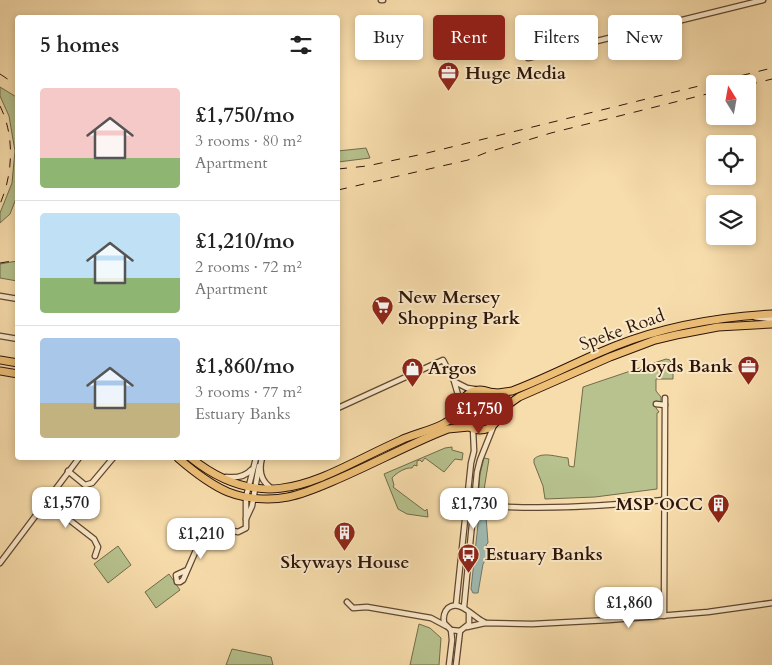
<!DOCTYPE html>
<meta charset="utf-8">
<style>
:root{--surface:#fff;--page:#f2f2f2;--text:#222;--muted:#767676;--line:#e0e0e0;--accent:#8f2418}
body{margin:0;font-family:Cardo,serif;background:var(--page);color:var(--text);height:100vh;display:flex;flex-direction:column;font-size:19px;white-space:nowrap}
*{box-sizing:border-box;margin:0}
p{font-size:16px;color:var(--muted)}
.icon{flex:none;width:28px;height:28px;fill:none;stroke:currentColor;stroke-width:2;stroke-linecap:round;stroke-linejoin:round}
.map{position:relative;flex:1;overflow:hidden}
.drawer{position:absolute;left:15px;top:15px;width:325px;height:445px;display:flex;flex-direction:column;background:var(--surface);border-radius:5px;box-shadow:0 2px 8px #0003}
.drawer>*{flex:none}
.top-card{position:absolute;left:355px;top:15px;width:341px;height:45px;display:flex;gap:10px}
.needle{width:32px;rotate:349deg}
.tools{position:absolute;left:706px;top:75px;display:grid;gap:10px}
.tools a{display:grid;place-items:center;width:50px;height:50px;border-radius:5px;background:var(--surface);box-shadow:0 2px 8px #0003;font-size:25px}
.price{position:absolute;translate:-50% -42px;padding:0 11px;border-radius:10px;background:#fff;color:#222;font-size:16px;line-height:32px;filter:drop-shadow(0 1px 2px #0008)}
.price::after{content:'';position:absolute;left:50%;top:30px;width:15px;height:11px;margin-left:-8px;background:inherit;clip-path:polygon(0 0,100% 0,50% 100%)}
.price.current{background:var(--accent);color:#fff}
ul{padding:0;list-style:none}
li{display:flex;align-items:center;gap:15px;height:125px;padding:0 25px}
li+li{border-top:1px solid var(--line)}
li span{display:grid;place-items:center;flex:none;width:140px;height:100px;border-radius:5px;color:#555}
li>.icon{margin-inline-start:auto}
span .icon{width:60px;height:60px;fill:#fffc;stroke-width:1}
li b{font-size:21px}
h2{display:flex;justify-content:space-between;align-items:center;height:60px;padding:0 25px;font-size:21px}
.tag{padding:0 18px;border-radius:5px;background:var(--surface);box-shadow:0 2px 8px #0003;font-size:18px;line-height:45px}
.tag.current{background:var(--accent);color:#fff}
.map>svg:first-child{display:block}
.green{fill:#b7c28e;stroke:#726b4c}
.water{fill:#9fbab2;stroke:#71786e}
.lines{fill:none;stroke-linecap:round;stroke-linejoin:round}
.minor-casing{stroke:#604632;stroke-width:7}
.tertiary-casing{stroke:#604632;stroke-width:8}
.trunk-casing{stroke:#2d1409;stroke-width:9}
.minor{stroke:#fae9c9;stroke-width:4.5}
.tertiary{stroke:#fae9c9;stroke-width:5}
.trunk{stroke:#ecbe76;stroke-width:7}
.rail{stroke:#2d1409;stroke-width:1;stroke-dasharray:9 9;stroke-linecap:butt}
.labels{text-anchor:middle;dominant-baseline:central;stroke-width:4;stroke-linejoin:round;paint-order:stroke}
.poi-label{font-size:18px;font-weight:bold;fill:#2d1409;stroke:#fae9c9;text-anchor:start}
.street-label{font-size:18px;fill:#2d1409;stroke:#fae9c9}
</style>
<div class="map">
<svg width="772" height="665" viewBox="0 0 772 665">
<rect width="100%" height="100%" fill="#f8ddac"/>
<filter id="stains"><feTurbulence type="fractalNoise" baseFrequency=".004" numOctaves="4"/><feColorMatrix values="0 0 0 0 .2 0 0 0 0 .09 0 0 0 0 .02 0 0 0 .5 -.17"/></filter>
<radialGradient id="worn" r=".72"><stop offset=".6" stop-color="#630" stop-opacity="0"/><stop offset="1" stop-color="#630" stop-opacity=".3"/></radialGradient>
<g class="green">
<path d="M0,87L18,98L17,196L10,214L0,223V213L12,183L15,151L9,116L0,96Z"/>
<path d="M366,148L370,158L338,162V151Z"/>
<path d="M17,261V281L0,278V264Z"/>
<path d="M666,359L670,360L673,368V379H656V391L661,397V402L656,401V408L659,412L657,413V489L595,497L545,499L543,486L534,463V459C542,451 557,457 568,458L569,466L574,467L583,387Z"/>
<path d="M452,447V450L463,453L462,460L455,459L444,472L425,458L422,462L420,460L417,461V466L414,465L412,468C406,467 396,473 392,478L394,485L393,487L425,511L427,509L428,517L407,514L398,509L384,474L445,448Z"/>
<path d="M484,458L489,459L483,496H480V499L492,500L491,504L482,503L478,498L480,474Z"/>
<path d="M118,546L131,565L108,583L94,564Z"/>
<path d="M169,574L180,590L156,608L145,592Z"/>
<path d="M419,624L430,628L441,638L439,665H410Z"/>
<path d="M232,649L271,657L273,665H226Z"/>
</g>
<path class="water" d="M479,515L486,516L488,543L486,545L489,555L483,564L478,593H473L471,589Z"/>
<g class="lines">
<defs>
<g id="minor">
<path d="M381,0H383"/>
<path d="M528,58L763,0"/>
<path d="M0,296L18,299"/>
<path d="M0,336L18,339"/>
<path d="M455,382L467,388L481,390"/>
<path d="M656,404L665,405"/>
<path d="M338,408L443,360L454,381L461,405"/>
<path d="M262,458C259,469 260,480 270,487"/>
<path d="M68,471L85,485L92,483L113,458"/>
<path d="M226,477C235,478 245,477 251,470"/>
<path d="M45,501L94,539L98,547L95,556"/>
<path d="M474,505C537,510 600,507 663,500"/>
<path d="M246,519L252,506L259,466"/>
<path d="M0,563L79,458"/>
<path d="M187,570L176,575L177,582H180L183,580L207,525L238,532L246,528V497L256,458"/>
<path d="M347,602L353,608L367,607L431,618L446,626"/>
<path d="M456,605L471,463L474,451L473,429"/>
<path d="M464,607L477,472L480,460L494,425"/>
<path d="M469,613V624L460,631L451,630L444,623C443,617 444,612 448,608C460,599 473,617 484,622"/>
<path d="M664,616L665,398"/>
<path d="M467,627L485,623L532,624L609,620L708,612L772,603"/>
<path d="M449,665L452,640L451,630"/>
<path d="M456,665L460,631"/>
</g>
<path id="tertiary" d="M755,317L772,319"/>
<g id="trunk">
<path d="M0,360L18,363"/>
<path d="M0,371L18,374"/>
<circle cx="480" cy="410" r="20"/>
<path d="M488,392L498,393L512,391C547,378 580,360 615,346C665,326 718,317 772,314"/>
<path d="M499,416L509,404L519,397L610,357L655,340L676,335L718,327L772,324"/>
<path d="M178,458C193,471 209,484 228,492C246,499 269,501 288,497C303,494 317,488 331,482C367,467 402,448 438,433L448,429L469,427"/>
<path d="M191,458C270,521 324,474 401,440C420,431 450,428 460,408"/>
</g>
</defs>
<use href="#minor" class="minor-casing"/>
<use href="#tertiary" class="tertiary-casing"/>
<use href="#trunk" class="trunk-casing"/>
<use href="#minor" class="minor"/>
<use href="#tertiary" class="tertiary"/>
<use href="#trunk" class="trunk"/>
<g class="rail">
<path d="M0,74L18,86"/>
<path d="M748,85L772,79"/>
<path d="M0,106C15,136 13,174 0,204"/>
<path d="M338,169L367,166L423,154L772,68"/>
<path d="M338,190L468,160L485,153L551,133L715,92"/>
<path d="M0,263L18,260"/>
</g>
</g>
<defs>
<symbol id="office-pin" viewBox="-11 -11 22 30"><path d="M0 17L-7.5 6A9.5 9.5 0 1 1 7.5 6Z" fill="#8f2418" stroke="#fae9c9"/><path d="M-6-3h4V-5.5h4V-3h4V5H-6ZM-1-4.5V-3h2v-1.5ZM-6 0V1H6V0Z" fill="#fff"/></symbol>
<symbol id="supermarket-pin" viewBox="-11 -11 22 30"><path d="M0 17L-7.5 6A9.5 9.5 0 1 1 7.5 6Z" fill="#8f2418" stroke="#fae9c9"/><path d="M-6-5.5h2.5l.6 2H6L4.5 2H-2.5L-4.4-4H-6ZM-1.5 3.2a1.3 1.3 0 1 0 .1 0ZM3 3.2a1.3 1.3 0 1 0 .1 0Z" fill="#fff"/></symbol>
<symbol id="shop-pin" viewBox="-11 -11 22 30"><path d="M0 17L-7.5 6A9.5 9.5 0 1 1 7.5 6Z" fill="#8f2418" stroke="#fae9c9"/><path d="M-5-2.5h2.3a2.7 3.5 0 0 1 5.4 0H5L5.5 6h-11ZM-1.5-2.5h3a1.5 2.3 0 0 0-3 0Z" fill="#fff"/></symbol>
<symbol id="building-pin" viewBox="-11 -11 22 30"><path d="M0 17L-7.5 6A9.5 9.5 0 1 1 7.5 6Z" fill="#8f2418" stroke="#fae9c9"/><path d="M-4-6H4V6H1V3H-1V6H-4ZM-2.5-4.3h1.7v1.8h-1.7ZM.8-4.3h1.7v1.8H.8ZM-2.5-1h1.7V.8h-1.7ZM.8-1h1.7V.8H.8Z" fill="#fff"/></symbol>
<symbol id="bus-pin" viewBox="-11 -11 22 30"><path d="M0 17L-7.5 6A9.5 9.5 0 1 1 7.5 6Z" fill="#8f2418" stroke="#fae9c9"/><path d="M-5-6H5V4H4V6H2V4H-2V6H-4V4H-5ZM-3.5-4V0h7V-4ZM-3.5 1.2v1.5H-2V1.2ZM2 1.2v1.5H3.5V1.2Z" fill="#fff"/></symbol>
</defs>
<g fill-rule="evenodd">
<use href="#office-pin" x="436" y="60" width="25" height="34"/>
<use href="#supermarket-pin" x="370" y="294" width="25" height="34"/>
<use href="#office-pin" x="736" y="354" width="25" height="34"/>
<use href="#shop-pin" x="400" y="356" width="25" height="34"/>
<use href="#building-pin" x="706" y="492" width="25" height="34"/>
<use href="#building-pin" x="332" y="520" width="25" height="34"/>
<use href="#bus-pin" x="456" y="542" width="25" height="34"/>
</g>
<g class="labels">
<g class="poi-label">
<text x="465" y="73">Huge Media</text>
<text x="398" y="297">New Mersey<tspan x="398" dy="21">Shopping Park</tspan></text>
<text x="733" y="366" text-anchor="end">Lloyds Bank</text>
<text x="428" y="368">Argos</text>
<text x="703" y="504" text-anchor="end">MSP OCC</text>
<text x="485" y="554">Estuary Banks</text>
<text x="345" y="562" text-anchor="middle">Skyways House</text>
</g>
<g class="street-label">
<text transform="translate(622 330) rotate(-20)">Speke Road</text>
</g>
</g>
<rect width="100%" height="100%" filter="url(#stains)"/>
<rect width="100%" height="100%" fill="url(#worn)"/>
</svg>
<div class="tools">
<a><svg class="needle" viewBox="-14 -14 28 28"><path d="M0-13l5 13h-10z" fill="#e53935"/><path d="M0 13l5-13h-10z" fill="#767676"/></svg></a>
<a><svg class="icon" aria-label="locate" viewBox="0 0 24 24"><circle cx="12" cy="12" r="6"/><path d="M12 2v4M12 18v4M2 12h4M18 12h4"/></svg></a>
<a><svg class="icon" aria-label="layers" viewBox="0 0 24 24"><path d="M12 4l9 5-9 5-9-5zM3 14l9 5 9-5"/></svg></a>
</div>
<b class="price current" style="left:479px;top:435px">£1,750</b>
<b class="price" style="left:66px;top:529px">£1,570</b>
<b class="price" style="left:474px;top:530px">£1,730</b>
<b class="price" style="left:201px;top:560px">£1,210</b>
<b class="price" style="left:629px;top:629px">£1,860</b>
<div class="top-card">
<a class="tag">Buy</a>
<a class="tag current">Rent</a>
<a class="tag">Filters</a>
<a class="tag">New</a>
</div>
<section class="drawer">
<h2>5 homes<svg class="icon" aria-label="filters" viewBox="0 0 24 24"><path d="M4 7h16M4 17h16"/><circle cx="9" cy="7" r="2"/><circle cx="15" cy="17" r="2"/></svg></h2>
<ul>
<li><span style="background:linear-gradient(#f6c9c9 70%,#8fb573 0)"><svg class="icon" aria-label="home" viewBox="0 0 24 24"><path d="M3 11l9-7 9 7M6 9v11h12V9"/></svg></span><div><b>£1,750/mo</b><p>3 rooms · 80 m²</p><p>Apartment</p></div></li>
<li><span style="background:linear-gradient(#bfe0f5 65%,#8fb573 0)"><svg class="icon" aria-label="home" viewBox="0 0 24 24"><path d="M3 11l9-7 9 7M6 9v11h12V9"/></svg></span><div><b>£1,210/mo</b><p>2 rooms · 72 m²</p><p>Apartment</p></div></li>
<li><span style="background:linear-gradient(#a9c7e8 65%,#c2b280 0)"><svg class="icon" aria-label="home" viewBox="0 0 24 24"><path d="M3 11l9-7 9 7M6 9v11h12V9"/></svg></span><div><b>£1,860/mo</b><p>3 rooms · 77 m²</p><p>Estuary Banks</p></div></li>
</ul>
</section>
</div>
